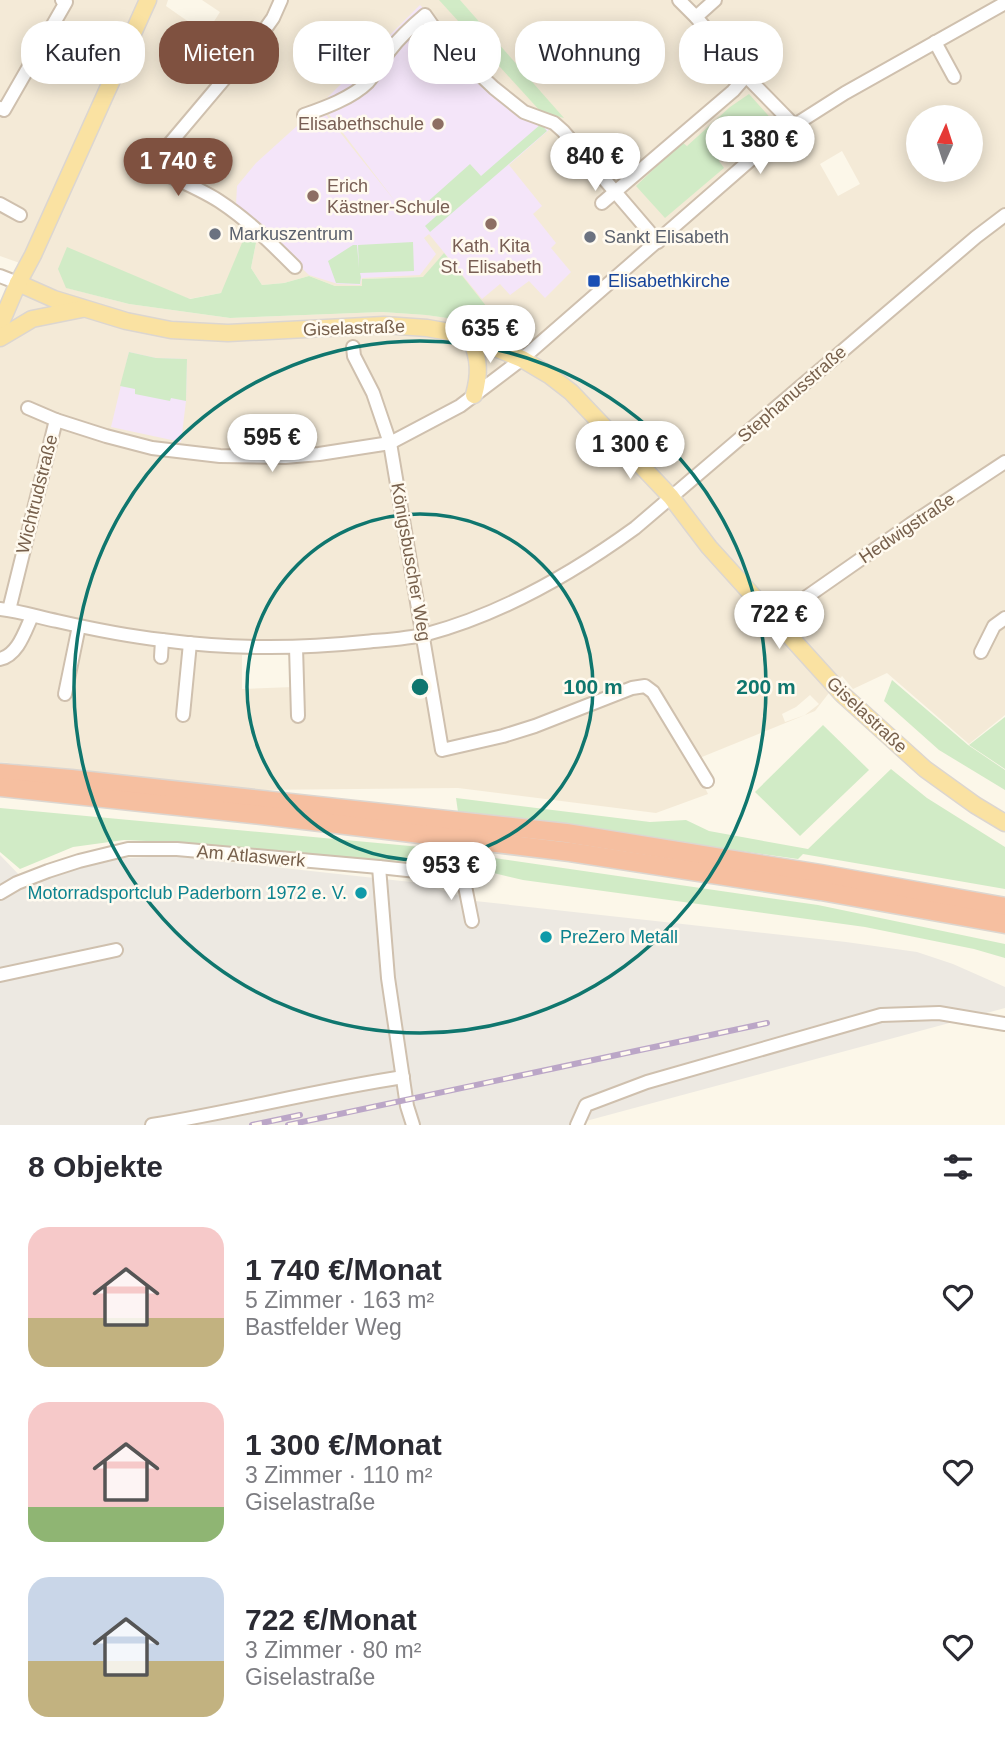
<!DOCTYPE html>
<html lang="de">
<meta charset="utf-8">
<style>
:root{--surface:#fff;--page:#f2f2f3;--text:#2b2b33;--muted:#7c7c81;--accent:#7f5140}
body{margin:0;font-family:Arial,sans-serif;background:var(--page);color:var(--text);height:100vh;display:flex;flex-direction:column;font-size:26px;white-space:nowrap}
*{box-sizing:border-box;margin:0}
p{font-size:23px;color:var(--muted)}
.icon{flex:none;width:38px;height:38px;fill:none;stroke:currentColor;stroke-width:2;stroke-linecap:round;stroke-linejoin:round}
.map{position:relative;height:1125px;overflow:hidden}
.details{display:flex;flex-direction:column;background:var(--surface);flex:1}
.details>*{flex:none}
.banner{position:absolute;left:21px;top:21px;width:964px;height:63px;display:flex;gap:14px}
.needle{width:46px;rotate:3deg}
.controls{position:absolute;left:906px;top:105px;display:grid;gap:14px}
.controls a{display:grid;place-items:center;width:77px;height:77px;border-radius:50%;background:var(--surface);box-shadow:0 4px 18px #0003;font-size:35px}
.price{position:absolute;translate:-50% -60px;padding:0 16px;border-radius:24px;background:#fff;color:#222;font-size:23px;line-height:46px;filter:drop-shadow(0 2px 4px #0008)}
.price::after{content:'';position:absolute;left:50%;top:42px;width:21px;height:16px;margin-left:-10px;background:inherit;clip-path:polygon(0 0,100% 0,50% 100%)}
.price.selected{background:var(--accent);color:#fff}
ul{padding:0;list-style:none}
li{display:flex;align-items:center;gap:21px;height:175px;padding:0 28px}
li span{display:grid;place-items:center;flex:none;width:196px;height:140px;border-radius:21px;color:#555}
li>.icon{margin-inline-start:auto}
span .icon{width:84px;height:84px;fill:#fffc;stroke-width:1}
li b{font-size:30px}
h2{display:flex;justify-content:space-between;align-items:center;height:84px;padding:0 28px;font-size:30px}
.tag{padding:0 24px;border-radius:28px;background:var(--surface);box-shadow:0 4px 18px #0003;font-size:24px;line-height:63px}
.tag.selected{background:var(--accent);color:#fff}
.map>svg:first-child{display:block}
.residential{fill:#f4ead7;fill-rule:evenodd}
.industrial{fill:#ede9e2}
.education{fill:#f4e5f9}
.green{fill:#d1ebc6}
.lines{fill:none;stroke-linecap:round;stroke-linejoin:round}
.minor-casing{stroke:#cfc0ae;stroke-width:16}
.major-casing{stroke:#dcd6d0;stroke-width:19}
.highway-casing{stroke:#dcd6d0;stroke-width:21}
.minor{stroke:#fff;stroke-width:12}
.major{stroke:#fae2a2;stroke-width:16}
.highway{stroke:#f6bfa0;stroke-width:18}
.rail-casing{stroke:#bba6c7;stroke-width:6}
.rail{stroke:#fffaef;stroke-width:3.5;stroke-dasharray:10;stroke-linecap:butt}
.ring{fill:none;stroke:#0f766e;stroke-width:3.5}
.education-dot{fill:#8d6e63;stroke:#fffaef;stroke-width:2.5}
.worship-dot{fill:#6b7280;stroke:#fffaef;stroke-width:2.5}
.transit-dot{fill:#1a4fb4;stroke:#fffaef;stroke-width:2.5}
.culture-dot{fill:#0f9aa8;stroke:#fffaef;stroke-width:2.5}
.labels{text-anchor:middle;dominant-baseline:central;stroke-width:5;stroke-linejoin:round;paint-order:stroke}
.education-label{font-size:18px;fill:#785e54;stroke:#fffaef;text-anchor:end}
.worship-label{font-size:18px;fill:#5b616d;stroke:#fffaef;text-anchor:start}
.transit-label{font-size:18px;fill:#164399;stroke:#fffaef;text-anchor:start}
.street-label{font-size:18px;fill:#77604c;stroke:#fffaef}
.culture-label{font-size:18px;fill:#0d838f;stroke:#fffaef;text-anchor:end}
.centre{fill:#0f766e;stroke:#fffaef;stroke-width:3.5}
.ring-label{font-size:21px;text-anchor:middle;font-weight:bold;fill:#0f766e;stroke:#fffaef;stroke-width:5;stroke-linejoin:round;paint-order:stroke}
</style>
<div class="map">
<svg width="1005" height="1125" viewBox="0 0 1005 1125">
<rect width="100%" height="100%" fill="#fcf7e9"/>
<path class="residential" d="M0,0H168L166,6L206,34L220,12L202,0H1005V715L969,744L887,673L853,689L842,676L815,711L692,761L708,794L656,813L458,788L248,790L0,762V339L31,267L0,256ZM919,117H971V170H919ZM842,151L860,184L838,196L820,164ZM257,238L251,268L262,285L284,283L309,276L335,286H363L362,279L424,277L491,332L461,320L427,315L382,312L230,318L129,304L67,288V248L189,299L221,293ZM286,654L292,659L293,687L242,689V655ZM810,695L819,704L805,715L785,722L782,714L796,707Z"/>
<path class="industrial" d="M0,855L27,883L58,873L124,858L174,856L420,883L475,901L846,942L917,952L953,964L1005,987V1008L586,1121V1125H0Z"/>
<g class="education">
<path d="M420,5L529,119L551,128L509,165L542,206L533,214L556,243L551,248L571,272L545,298L529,281L510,295L500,284L482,299L429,234L424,238L436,254L420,275L362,278L360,285L338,284L309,275L236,205L237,186L256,163L319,106L398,205L321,104Z"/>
<path d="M129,352L156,358L187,359L186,401L181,442L111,427Z"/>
</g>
<g class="green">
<path d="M439,0H460L564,118L541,112Z"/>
<path d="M749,94L775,123L734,156L729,152L719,161L724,168L665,218L636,186L682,142L688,147L687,146L730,107Z"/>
<path d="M541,124L547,131L430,232L425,226L443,210L439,205L430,213L424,205L470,164L481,176Z"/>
<path d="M247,231L257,238L251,268L262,285L284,283L309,276L335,286H362V279L423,277L444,253L506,331L491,332L461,320L426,315L382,312L230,318L129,304L66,288L58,269L67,247L190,299L221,293Z"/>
<path d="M413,242L414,271L360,273L361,277L360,284L336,283L328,261L353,245H357L359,268L358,245Z"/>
<path d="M129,352L156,358L187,359L186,401L171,398L170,401L135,394V389L120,386Z"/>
<path d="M892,680L968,745L1005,770V790L939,750L884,701Z"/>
<path d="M1005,717V769L969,745Z"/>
<path d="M823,725L869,770L800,836L755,792Z"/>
<path d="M891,769L927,798L1005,847V889L803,854L798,859L458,812L456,798L650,822L686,820L709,831L808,849Z"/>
<path d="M0,808L453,850L454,868L191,843L124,840L73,847L20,869L0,852Z"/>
<path d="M473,855L818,905L1005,944V958L974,949L865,927L523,880L473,868Z"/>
</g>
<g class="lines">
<defs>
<g id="minor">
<path d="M281,0L273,18L258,39L150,167C173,178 197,187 219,201C248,220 271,243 295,267"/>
<path d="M679,0L696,17L746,76L794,125"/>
<path d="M696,17L715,0"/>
<path d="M935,42L954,77"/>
<path d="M0,108L4,110L66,2L62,0"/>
<path d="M304,115C324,108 352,98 368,82C376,73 382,60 390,50C400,37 412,26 425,15L442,39L494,88L524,112L554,123L563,131L658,242"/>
<path d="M602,203L733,91L746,76"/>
<path d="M0,204L20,215"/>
<path d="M0,276L18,283"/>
<path d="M353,347L354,356L373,393L390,443L442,750L503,736L535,726L632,688L645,686L653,692L707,781"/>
<path d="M28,408L56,420L106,436L152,448L220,456L285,457L319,454L390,443L460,406L522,359L779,135L845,93L1005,3"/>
<path d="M0,609C19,611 38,617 57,621C92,629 127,636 162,640C229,649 297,649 364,642C385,640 407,639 427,634C502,614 573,573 635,528L976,237L1005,215"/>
<path d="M9,610L56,420"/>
<path d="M775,619L911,524L1005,462"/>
<path d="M296,647L298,716"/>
<path d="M981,652L994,626L1005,618"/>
<path d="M161,657L162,640"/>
<path d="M0,659C18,655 25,631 32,616"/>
<path d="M65,694L79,626"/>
<path d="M183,715L190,643"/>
<path d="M379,867L388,978L407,1106L413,1125"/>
<path d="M0,893L17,883L48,871L79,861L128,849H177L379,867L463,876L472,921"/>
<path d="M0,975L116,950"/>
<path d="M152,1125C236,1111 319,1090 403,1077"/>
<path d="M577,1125L586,1105L647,1082L881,1015L939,1013L1005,1024"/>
</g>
<g id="major">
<path d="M18,283L54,299L126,321L171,330L228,333L384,325L427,328L461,334L522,359L549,375L571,392L671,497L709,547L842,694L925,769L975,805L1005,823"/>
<path d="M0,325L18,283L33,255L148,0"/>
<path d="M0,338L32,319L82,309"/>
<path d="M471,338C479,360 480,373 474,395"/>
</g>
<g id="highway">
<path d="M0,773L71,779L566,833L821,874L1005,907"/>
<path d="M0,787L270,816L570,852L821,891L1005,924"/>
</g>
</defs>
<use href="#minor" class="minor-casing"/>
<use href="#major" class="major-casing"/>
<use href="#highway" class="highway-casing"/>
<use href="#minor" class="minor"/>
<use href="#major" class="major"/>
<use href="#highway" class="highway"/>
<defs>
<g id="rail">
<path d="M252,1125L300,1115"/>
<path d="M288,1125L767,1023"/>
</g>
</defs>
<use href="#rail" class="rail-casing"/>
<use href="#rail" class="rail"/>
</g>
<g class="ring">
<circle cx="420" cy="687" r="173"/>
<circle cx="420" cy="687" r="346"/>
</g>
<g class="education-dot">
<circle cx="438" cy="124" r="7"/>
<circle cx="313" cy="196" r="7"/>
<circle cx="491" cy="224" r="7"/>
</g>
<g class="worship-dot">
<circle cx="215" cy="234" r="7"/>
<circle cx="590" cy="237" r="7"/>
</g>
<rect class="transit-dot" x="587" y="274" width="14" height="14" rx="3.5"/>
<g class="culture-dot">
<circle cx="361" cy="893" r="7"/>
<circle cx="546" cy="937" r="7"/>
</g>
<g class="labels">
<g class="education-label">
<text x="424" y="124">Elisabethschule</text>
<text x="327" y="186" text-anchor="start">Erich<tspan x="327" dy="21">Kästner-Schule</tspan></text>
<text x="491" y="246" text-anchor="middle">Kath. Kita<tspan x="491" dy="21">St. Elisabeth</tspan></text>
</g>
<g class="worship-label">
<text x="229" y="234">Markuszentrum</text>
<text x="604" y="237">Sankt Elisabeth</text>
</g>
<g class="transit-label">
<text x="608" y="281">Elisabethkirche</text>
</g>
<g class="street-label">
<text transform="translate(354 328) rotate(-2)">Giselastraße</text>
<text transform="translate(792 394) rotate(-41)">Stephanusstraße</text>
<text transform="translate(37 494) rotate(-76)">Wichtrudstraße</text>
<text transform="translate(907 528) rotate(-34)">Hedwigstraße</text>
<text transform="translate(411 562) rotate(80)">Königsbuscher Weg</text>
<text transform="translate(867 715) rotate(43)">Giselastraße</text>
<text transform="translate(251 856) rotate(5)">Am Atlaswerk</text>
</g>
<g class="culture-label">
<text x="347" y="893">Motorradsportclub Paderborn 1972 e. V.</text>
<text x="560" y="937" text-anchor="start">PreZero Metall</text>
</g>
</g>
<circle cx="420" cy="687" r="10" class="centre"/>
<g class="ring-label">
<text x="593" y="694">100 m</text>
<text x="766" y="694">200 m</text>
</g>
</svg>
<div class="controls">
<a><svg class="needle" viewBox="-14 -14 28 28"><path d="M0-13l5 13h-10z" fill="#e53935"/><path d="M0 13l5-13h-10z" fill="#7c7c81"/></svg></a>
</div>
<b class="price" style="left:760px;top:176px">1 380 €</b>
<b class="price" style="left:595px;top:193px">840 €</b>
<b class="price selected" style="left:178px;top:198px">1 740 €</b>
<b class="price" style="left:490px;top:365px">635 €</b>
<b class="price" style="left:272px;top:474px">595 €</b>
<b class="price" style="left:630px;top:481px">1 300 €</b>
<b class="price" style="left:779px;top:651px">722 €</b>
<b class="price" style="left:451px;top:902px">953 €</b>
<div class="banner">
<a class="tag">Kaufen</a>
<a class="tag selected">Mieten</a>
<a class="tag">Filter</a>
<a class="tag">Neu</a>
<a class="tag">Wohnung</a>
<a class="tag">Haus</a>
</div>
</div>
<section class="details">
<h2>8 Objekte<svg class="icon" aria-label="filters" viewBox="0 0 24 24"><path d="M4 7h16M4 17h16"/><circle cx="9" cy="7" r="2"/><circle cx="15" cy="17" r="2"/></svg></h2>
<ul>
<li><span style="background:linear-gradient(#f6c9c9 65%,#c2b280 0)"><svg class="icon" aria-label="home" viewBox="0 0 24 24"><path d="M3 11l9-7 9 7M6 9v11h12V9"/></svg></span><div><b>1 740 €/Monat</b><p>5 Zimmer · 163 m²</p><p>Bastfelder Weg</p></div><svg class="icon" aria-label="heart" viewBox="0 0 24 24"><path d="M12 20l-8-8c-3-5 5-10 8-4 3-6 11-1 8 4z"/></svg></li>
<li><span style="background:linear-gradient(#f6c9c9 75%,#8fb573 0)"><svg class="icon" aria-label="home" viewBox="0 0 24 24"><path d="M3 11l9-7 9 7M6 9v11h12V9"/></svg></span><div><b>1 300 €/Monat</b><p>3 Zimmer · 110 m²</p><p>Giselastraße</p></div><svg class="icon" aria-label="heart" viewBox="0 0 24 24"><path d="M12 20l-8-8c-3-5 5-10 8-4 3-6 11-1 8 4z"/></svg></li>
<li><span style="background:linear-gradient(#c9d6e8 60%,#c2b280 0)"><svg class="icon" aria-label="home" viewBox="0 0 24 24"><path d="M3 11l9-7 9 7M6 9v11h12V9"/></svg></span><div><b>722 €/Monat</b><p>3 Zimmer · 80 m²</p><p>Giselastraße</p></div><svg class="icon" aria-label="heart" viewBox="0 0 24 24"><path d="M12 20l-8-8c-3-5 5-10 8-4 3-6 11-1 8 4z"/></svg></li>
</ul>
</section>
